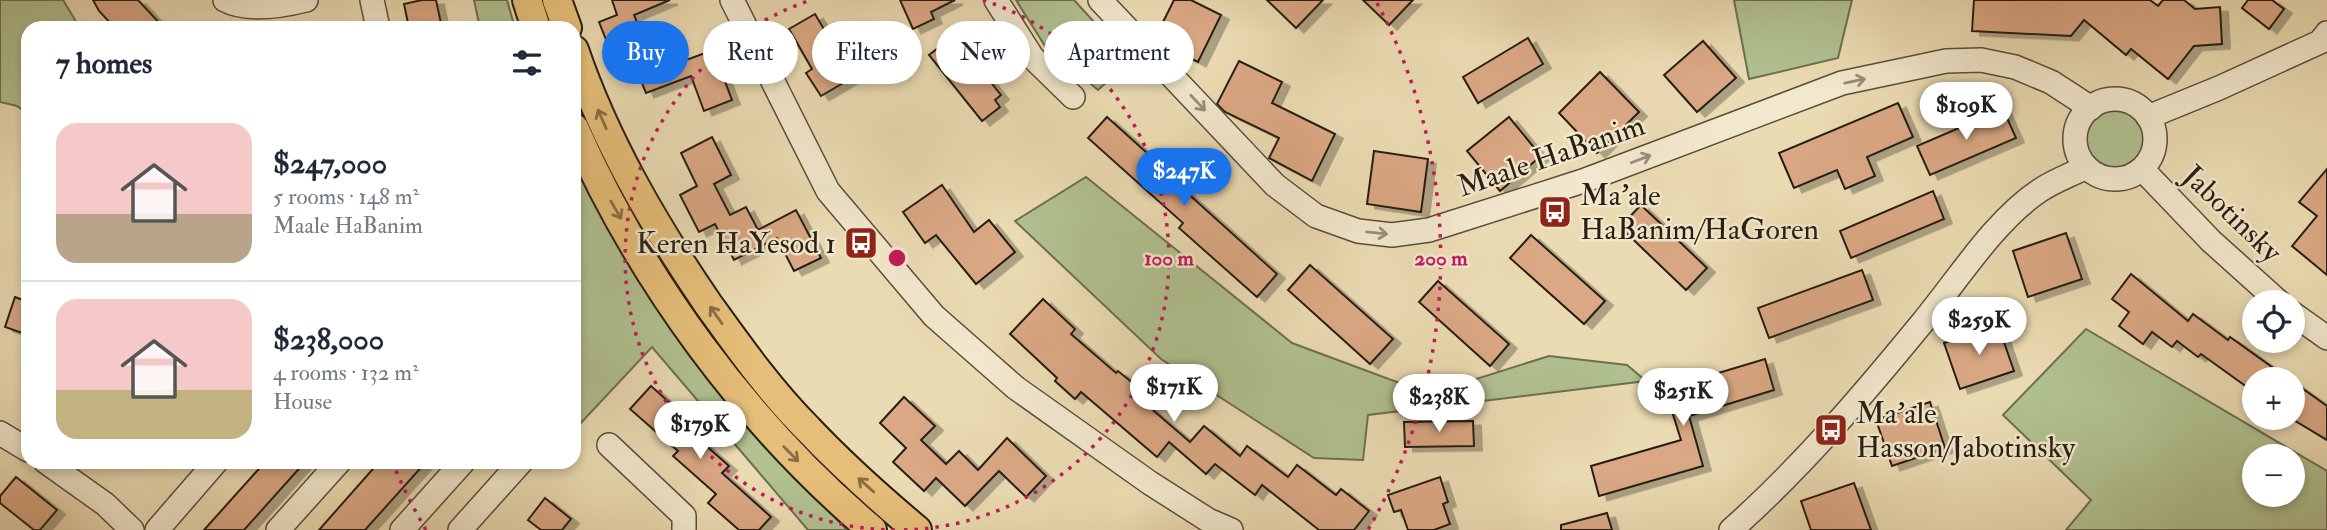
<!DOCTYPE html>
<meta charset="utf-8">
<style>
:root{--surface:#fff;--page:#f6f6f7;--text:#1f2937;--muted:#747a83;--line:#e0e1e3;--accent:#1a73e8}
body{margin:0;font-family:"IM FELL Double Pica",serif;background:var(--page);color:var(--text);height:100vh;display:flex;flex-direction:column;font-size:26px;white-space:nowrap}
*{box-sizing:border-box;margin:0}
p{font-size:23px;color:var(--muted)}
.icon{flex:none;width:38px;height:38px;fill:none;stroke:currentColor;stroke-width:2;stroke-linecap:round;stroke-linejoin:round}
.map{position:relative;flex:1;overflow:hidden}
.side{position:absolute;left:21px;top:21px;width:560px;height:448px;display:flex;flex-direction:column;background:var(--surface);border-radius:21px;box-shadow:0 4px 10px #0003}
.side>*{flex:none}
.top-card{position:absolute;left:602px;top:21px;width:665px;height:63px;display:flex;gap:14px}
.tools{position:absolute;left:2242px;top:290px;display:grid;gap:14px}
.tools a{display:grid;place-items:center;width:63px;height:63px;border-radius:50%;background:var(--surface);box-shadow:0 4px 10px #0003;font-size:35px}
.price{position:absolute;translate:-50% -60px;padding:0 16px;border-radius:24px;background:#fff;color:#222;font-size:23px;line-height:46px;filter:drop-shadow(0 2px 4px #0008)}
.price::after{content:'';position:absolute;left:50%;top:42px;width:21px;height:16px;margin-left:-10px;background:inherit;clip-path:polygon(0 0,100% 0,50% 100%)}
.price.active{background:var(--accent);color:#fff}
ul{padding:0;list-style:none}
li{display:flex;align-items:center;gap:21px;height:175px;padding:0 35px}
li+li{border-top:2px solid var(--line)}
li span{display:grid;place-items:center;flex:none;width:196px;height:140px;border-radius:21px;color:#555}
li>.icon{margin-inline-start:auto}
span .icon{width:84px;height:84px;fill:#fffc;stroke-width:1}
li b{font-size:30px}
h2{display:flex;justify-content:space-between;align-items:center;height:84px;padding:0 35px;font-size:30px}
.chip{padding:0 24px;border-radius:32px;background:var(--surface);box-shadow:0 4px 10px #0003;font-size:24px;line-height:63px}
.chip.active{background:var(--accent);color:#fff}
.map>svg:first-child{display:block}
.green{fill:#b1c190;stroke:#6c7052;stroke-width:2;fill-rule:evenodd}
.building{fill:#daa884;stroke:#281f14;stroke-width:2;filter:url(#shadow)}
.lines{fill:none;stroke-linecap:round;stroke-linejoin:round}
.minor-casing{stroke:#594e3c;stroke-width:26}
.major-casing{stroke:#281f14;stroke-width:32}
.minor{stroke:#f2e8cd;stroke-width:23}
.major{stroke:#e6be79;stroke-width:28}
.oneway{stroke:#978e7a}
.oneway2{stroke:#876e46}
.ring{fill:none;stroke:#c2185b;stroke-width:3.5;stroke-dasharray:3.5 7}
.labels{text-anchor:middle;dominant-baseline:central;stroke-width:5;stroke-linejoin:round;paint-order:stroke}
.street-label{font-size:30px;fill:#281f14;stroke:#f2e8cd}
.poi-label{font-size:30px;fill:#281f14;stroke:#f2e8cd;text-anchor:start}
.centre{fill:#c2185b;stroke:#f2e8cd;stroke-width:3.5}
.ring-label{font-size:21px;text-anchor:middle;font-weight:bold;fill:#c2185b;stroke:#f2e8cd;stroke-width:5;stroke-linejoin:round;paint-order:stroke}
</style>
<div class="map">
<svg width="2327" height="530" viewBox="0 0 2327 530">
<defs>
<filter id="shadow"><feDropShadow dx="8" dy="4.5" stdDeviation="0" flood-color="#0004"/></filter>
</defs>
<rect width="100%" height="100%" fill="#ebdbb2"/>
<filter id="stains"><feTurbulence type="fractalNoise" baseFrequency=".00286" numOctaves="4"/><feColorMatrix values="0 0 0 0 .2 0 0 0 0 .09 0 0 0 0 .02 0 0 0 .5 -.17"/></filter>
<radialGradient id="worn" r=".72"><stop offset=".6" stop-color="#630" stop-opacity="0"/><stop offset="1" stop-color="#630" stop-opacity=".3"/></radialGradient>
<g class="green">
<path d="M0,0H63L80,28H28V114L17,106L0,102Z"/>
<path d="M474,0H507L515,28H480Z"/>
<path d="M1016,0H1074L1130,61L1098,90L1045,46Z"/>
<path d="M1734,0H1852L1838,58L1749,79Z"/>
<circle cx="2115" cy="140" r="34"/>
<path d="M574,165L628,260L775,454L847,530H808L652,347L578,426L574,422Z"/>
<path d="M1086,177L1292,343L1429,394L1549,356L1627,365L1646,381L1368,415L1363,460L1314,458L1161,359L1015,221Z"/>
<path d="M2086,329L2327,471V530H2066L2091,500L2003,415ZM2254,457H2292V495H2254Z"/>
</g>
<g class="building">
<path d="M93,0H138L164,28H115L99,11Z"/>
<path d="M422,0H436L442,28H409L404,4Z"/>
<path d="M612,0H670L634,15L647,47L664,41L673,65L713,50L732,100L704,111L691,76L646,93L631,56L615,62L599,22L617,15Z"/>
<path d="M900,0H955L931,12L934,19L913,29Z"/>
<path d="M1174,0H1191L1221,15L1198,62L1161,44L1155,38Z"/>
<path d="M1267,0H1323L1296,28Z"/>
<path d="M1363,0H1413L1389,25Z"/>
<path d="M1974,0H2150L2158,6L2163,0H2184L2195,9L2220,7L2222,44L2194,46L2168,79L2131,49L2126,55L2084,20L2071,36L1972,31Z"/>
<path d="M2248,0H2272L2284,9L2269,29L2242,8Z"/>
<path d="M815,14L831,41L827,43L850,79L821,96L806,73L812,69L789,29Z"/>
<path d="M1528,38L1543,64L1478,103L1463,77Z"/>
<path d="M1703,41L1736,78L1697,112L1664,75Z"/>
<path d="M946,42L953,51L961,45L1001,95L995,100L1000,107L982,121L929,55Z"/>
<path d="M1239,61L1282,82L1272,103L1335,134L1312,181L1269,158L1279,138L1225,112L1217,104Z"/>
<path d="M1600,72L1639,112L1597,153L1559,113Z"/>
<path d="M1898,103L1913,137L1867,157L1875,176L1845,189L1837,170L1794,188L1779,153Z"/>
<path d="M2003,109L2016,138L1930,175L1917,146Z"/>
<path d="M1107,117L1186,188L1184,190L1277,274L1257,297L1179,228L1183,223L1088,138Z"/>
<path d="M1509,117L1541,156L1500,191L1467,151Z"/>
<path d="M712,137L731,175L714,184L730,215L746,207L758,230L796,210L821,258L794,271L777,238L734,260L715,224L699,232L680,195L697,186L681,153Z"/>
<path d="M1374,151L1428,159L1421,212L1367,204Z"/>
<path d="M2327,169V275L2292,246L2317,216L2299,202Z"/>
<path d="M942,185L974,232L989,220L1015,252L976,284L936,235L925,243L903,212Z"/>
<path d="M1933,191L1944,219L1851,258L1840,231Z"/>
<path d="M1641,205L1707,268L1686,290L1620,227Z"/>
<path d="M2066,233L2082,279L2028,297L2013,251Z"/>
<path d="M1531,235L1605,301L1584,324L1510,258Z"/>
<path d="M1310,265L1393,339L1370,364L1288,290Z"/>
<path d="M1862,270L1873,300L1769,338L1758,308Z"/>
<path d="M2131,274L2188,321L2193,314L2228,340L2230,337L2290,380H2254V392L2201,354L2198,357L2177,341L2172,347L2152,332L2143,344L2119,326L2129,312L2112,299Z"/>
<path d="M1438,281L1509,344L1490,366L1419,302Z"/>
<path d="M15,297L28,302V335L5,327Z"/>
<path d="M1043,299L1075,329L1071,334L1116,373L1118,371L1145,393L1140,399L1190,442L1204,426L1240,456L1247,446L1288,477L1297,465L1336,495L1341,489L1369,511L1354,530H1319L1262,485L1255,495L1215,464L1206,474L1169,442L1157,457L1081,392L1075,399L1055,381L1057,378L1010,334Z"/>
<path d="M1998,325L2014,371L1960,389L1944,343Z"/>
<path d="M1765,359L1774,390L1689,416L1703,466L1599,496L1591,466L1681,440L1665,389Z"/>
<path d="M2292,381L2327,406V440L2292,419Z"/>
<path d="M651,386L691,422L685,427L729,466L722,473L771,517L759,530H739L708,503L716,494L673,456L678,451L630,409Z"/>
<path d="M904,397L935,426L921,440L946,464L959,451L978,470L1007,438L1046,476L1026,497L999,471L965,506L936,478L924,491L893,462L906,448L880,423Z"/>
<path d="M1930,402L1945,448L1892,466L1876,420Z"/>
<path d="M1473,421L1474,446L1405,447L1404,422Z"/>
<path d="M265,462H305L244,530H204Z"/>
<path d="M379,462H426L365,530H319Z"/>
<path d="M16,477L57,510L40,530H34L0,503V496Z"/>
<path d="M1440,477L1448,502L1443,504L1450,524L1434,530H1408L1401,510L1394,512L1388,495Z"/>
<path d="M1854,483L1871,530H1811L1801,501Z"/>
<path d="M545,498L571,519L562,530H541L528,520Z"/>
<path d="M1607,513L1612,530H1561V525Z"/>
</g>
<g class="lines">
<defs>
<g id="minor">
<path d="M225,0C248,12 282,6 306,0"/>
<path d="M372,0L378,28"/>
<path d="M732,0L828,191L934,316L1016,388L1150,483L1208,520L1231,530"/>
<path d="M996,0L1032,57L1073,97"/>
<path d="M1100,0L1275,185L1316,216L1358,231L1392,235L1429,230L1583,181L1842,83L1946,61L1981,60L2015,67L2051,82L2091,108"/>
<circle cx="2115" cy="139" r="40"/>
<path d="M2148,117L2219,88L2320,42L2327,33"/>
<path d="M2142,169L2211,241L2280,303"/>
<path d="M2292,313L2327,338"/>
<path d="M0,433L28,450"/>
<path d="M609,445L684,516V530"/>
<path d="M46,462L105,504L132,530"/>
<path d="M157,530L216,462"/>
<path d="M278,530L339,462"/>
<path d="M402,530L463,462"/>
<path d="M460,530L521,462"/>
<path d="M1731,530C1801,468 1863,395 1922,323C1957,281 1994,221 2039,191C2053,181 2071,175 2086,167"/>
</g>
<g id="major">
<path d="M527,0L536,28"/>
<path d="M557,0L567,28"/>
<path d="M574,50C605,141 654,225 708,304C739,347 770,391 808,429C842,465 879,498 917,530"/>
<path d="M574,128C641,280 745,422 872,530"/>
</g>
</defs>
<use href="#minor" class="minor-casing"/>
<use href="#major" class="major-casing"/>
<use href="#minor" class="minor"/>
<use href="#major" class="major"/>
</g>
<defs><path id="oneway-shaft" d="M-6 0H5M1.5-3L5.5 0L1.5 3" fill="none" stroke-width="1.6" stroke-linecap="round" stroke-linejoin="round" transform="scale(1.75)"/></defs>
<g class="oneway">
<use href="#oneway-shaft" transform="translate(1855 81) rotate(-12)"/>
<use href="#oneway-shaft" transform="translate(1198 103) rotate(47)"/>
<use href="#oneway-shaft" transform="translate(1641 159) rotate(-21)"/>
<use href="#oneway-shaft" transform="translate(1377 233) rotate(6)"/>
</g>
<g class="oneway2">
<use href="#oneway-shaft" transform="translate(602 119) rotate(-114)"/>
<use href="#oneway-shaft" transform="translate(616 210) rotate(60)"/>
<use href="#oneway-shaft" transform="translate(716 315) rotate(-125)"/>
<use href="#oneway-shaft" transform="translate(791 454) rotate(45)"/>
<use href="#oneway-shaft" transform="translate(866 485) rotate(-138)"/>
</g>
<g class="ring">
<path d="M895 530A272 272 0 0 1 811 0M983 0A272 272 0 0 1 899 530"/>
<path d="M426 530A544 544 0 0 1 394 466M1377 3A544 544 0 0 1 1368 530"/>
</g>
<defs>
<symbol id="bus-square" viewBox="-11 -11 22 22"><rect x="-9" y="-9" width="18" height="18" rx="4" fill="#8f2418" stroke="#f2e8cd"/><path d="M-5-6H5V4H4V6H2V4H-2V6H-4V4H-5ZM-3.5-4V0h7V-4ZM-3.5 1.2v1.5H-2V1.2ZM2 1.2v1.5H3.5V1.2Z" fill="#fff"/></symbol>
</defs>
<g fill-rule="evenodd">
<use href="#bus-square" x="1536" y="193" width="38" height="38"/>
<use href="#bus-square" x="842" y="224" width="38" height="38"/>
<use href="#bus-square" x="1812" y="411" width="38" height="38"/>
</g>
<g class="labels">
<g class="street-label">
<text transform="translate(1551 156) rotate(-19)">Maale HaBanim</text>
<text transform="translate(2232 214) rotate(44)">Jabotinsky</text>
</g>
<g class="poi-label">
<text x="1580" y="195">Ma'ale<tspan x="1580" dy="34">HaBanim/HaGoren</tspan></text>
<text x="836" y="243" text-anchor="end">Keren HaYesod 1</text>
<text x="1856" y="413">Ma'ale<tspan x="1856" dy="34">Hasson/Jabotinsky</tspan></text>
</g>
</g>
<circle cx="897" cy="258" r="10" class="centre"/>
<g class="ring-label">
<text x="1169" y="265">100 m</text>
<text x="1441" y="265">200 m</text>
</g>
<rect width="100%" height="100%" filter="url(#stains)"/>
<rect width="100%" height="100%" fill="url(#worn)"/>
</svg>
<div class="tools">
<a><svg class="icon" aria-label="locate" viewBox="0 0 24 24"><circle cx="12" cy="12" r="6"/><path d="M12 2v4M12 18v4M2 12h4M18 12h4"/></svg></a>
<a>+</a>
<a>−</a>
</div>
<b class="price" style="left:1966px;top:142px">$109K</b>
<b class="price active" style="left:1184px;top:208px">$247K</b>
<b class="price" style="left:1979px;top:357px">$259K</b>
<b class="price" style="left:1174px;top:424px">$171K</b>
<b class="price" style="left:1683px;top:428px">$251K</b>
<b class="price" style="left:1439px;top:434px">$238K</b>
<b class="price" style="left:700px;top:461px">$179K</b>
<div class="top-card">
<a class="chip active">Buy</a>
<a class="chip">Rent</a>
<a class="chip">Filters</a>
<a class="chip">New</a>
<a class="chip">Apartment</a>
</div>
<section class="side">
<h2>7 homes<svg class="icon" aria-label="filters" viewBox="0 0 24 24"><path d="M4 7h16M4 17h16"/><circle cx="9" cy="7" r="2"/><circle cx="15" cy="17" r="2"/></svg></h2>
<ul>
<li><span style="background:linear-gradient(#f6c9c9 65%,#b9a48a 0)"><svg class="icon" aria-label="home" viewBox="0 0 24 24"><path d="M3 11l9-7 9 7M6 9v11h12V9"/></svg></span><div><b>$247,000</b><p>5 rooms · 148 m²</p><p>Maale HaBanim</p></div></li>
<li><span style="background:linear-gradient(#f6c9c9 65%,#c2b280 0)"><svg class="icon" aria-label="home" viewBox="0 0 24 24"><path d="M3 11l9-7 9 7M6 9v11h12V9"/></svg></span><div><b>$238,000</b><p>4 rooms · 132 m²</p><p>House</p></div></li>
</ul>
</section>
</div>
